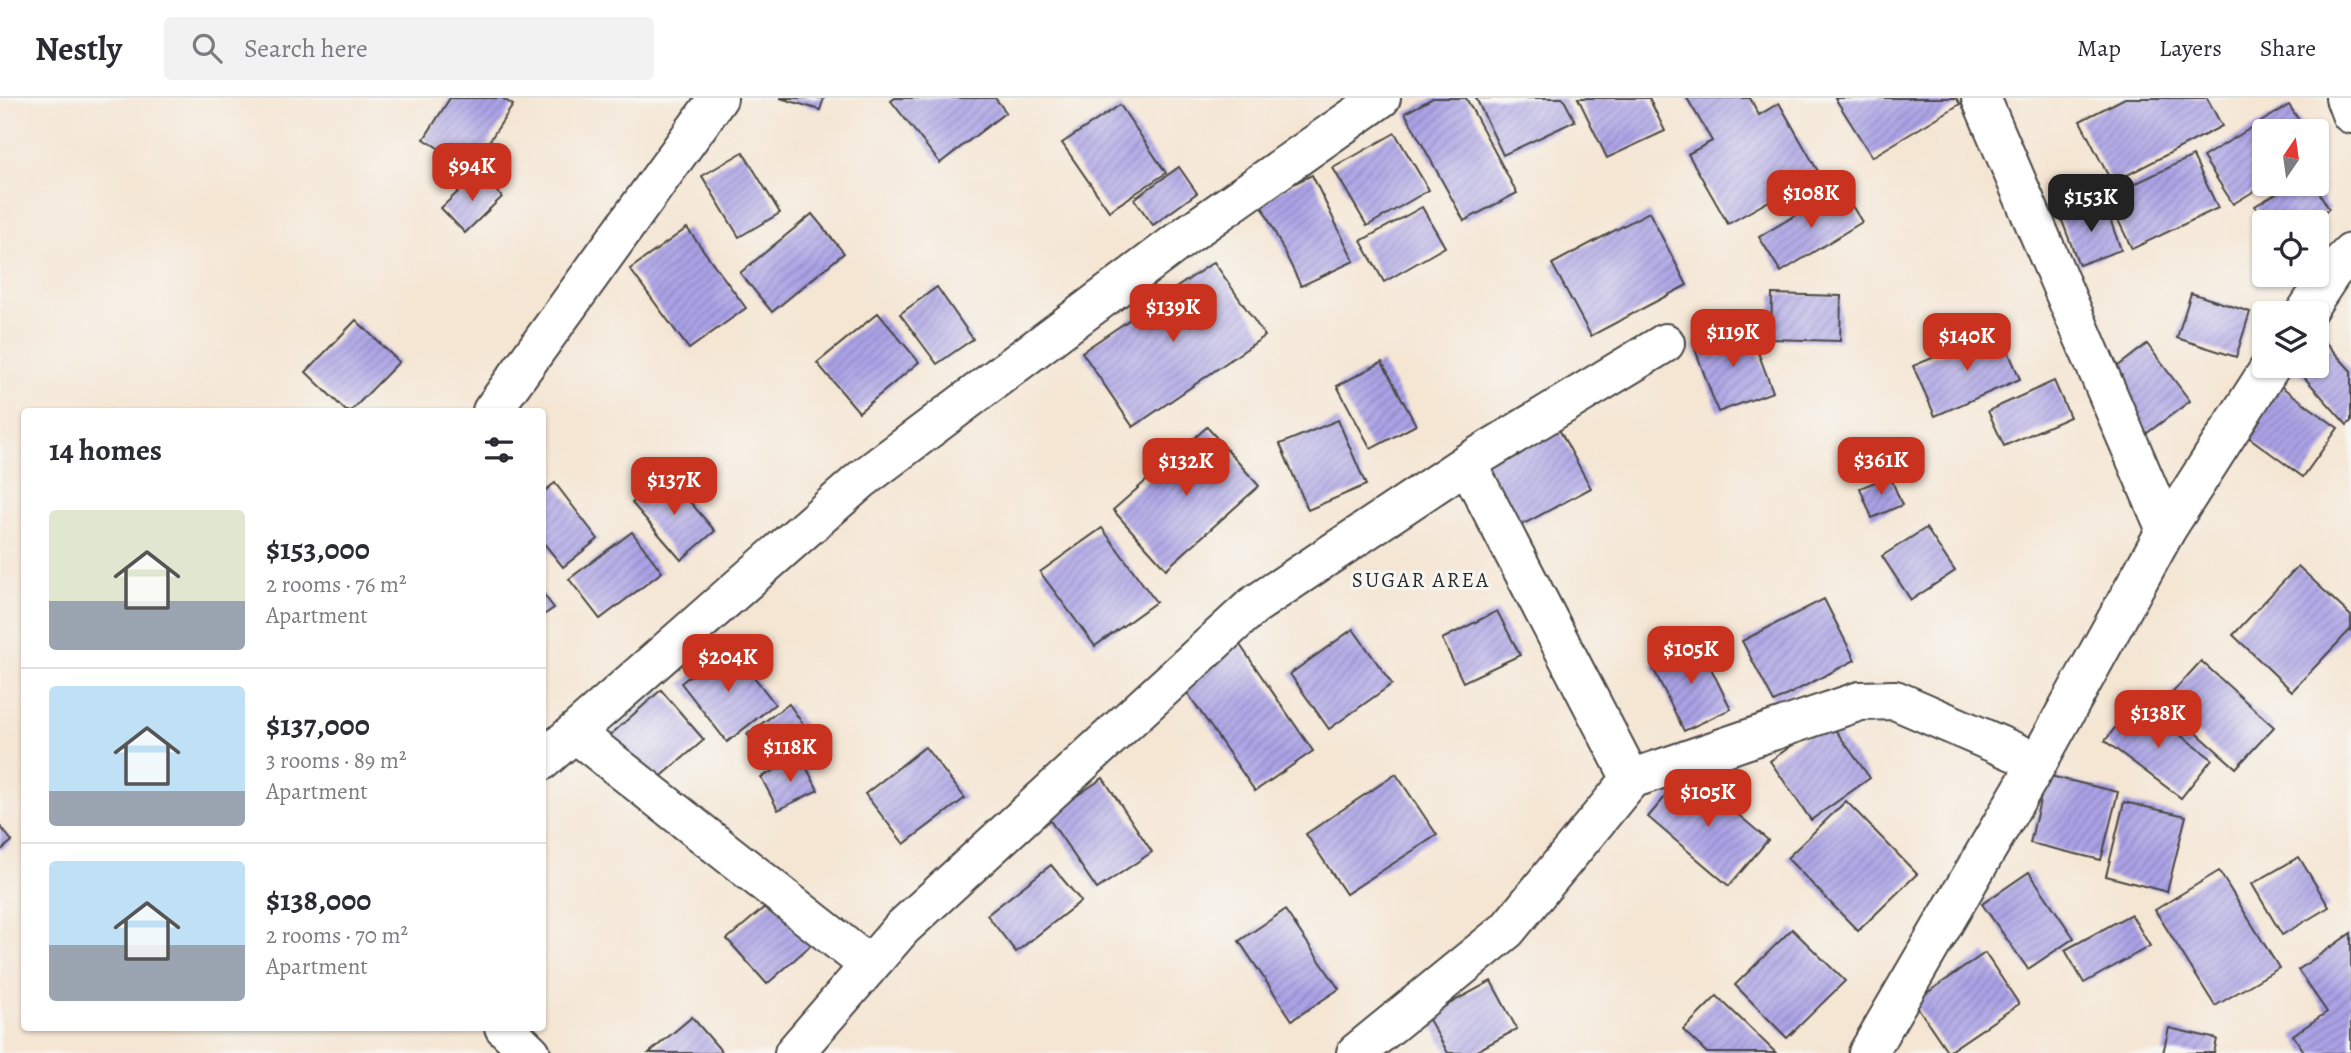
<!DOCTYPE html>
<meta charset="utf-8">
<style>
:root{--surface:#fff;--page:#f2f2f3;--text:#2b2b33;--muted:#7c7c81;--line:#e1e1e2;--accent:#c8321e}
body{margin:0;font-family:Alegreya,serif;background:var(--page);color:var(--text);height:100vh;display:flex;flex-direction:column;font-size:26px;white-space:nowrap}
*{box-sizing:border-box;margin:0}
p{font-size:23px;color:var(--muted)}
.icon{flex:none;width:38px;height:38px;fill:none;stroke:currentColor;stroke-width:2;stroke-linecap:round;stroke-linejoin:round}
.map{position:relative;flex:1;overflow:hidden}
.sheet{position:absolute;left:21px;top:310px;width:525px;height:623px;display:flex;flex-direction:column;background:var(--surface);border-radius:7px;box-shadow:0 2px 5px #0004}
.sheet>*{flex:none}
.needle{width:46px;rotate:13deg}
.controls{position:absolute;left:2252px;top:21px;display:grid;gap:14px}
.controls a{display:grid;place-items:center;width:77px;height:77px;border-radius:7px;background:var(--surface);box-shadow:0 2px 5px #0004;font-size:35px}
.price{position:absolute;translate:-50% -60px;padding:0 16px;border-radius:14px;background:var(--accent);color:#fff;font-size:23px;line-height:46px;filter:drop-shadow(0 2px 4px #0008)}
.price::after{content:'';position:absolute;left:50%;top:42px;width:21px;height:16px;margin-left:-10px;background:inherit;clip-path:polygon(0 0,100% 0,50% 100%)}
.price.current{background:#222;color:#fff}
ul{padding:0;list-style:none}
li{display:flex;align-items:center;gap:21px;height:175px;padding:0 28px}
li+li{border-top:2px solid var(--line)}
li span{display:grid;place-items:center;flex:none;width:196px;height:140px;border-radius:7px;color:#555}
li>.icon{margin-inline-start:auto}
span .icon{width:84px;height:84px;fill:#fffc;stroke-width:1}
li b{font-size:30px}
h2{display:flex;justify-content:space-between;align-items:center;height:84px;padding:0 28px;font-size:30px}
header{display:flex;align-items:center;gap:42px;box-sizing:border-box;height:98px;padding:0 35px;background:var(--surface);border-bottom:2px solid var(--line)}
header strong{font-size:33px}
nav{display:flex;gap:38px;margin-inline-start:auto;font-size:24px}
.search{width:490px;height:63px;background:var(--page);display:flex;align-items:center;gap:18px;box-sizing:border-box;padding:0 24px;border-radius:7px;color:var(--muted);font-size:26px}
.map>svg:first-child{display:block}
.building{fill:url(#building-hatch)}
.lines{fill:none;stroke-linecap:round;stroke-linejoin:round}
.minor-casing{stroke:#494744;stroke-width:42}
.minor{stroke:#fff;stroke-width:38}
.labels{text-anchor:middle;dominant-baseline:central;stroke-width:6;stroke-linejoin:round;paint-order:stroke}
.neighbourhood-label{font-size:21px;letter-spacing:2px;fill:#2b2b2b;stroke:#f6f6f2}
</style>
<header>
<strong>Nestly</strong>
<div class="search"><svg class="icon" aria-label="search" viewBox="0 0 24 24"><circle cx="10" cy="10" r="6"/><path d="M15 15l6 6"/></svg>Search here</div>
<nav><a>Map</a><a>Layers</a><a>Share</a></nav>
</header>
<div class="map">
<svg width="2351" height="955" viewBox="0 0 2351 955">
<defs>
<pattern id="building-hatch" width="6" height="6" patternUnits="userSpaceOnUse" patternTransform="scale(1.75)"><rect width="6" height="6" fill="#aba2e6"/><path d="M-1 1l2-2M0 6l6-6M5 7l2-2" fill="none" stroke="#8b84bb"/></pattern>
</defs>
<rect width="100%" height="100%" fill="#f6f6f2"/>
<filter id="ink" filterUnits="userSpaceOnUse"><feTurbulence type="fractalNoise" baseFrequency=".0143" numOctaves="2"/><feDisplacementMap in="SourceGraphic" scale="14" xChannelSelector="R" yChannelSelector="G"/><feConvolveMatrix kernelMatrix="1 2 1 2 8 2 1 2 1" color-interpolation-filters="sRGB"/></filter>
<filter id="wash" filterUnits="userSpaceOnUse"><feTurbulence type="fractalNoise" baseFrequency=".00686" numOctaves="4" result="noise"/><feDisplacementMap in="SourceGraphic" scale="28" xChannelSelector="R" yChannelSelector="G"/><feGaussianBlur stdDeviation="1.57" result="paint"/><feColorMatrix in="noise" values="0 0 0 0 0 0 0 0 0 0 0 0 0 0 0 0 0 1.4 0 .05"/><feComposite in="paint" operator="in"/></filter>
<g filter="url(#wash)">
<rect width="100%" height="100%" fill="#f5e6d4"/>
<g id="blocks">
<g class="building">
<path d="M450,0H502L513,7L471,71L424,41Z"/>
<path d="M780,0H824L820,12Z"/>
<path d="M895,0H995L1006,14L940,65L891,3Z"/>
<path d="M1433,0H1466L1517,95L1464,123L1405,15Z"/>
<path d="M1476,0H1563L1575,23L1503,57Z"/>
<path d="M1578,0H1649L1665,33L1607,60Z"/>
<path d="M1687,0H1750L1759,17L1779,5L1819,75L1728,126L1688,56L1712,43Z"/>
<path d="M1835,0H1956L1960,6L1872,59Z"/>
<path d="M2125,0H2207L2222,28L2112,85L2080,23Z"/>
<path d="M1120,7L1166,75L1109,113L1062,45Z"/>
<path d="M2289,7L2306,33H2264V87L2233,106L2203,59Z"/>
<path d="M1395,35L1429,92L1367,128L1333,70Z"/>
<path d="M743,54L780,115L739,139L702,78Z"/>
<path d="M2193,58L2218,110L2132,151L2107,99Z"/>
<path d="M1179,69L1197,95L1153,127L1134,101Z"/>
<path d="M479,74L502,99L465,135L441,110Z"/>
<path d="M1312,77L1354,163L1301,188L1259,102Z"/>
<path d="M2292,86H2314L2329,111L2306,124H2265L2255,108Z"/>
<path d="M1841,90L1862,124L1781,174L1759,139Z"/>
<path d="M2104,104L2121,152L2079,167L2061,120Z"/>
<path d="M1422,109L1445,149L1384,184L1361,143Z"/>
<path d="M1649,114L1687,187L1591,238L1552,166Z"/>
<path d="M812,116L844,155L772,214L740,175Z"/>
<path d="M687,130L746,210L689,251L630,171Z"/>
<path d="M1214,164L1265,238L1133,329L1082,254Z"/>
<path d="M937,189L973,241L937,266L900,216Z"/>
<path d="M2191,195L2250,214L2236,259L2177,240Z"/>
<path d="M1772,196L1841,198L1840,243L1771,241Z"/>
<path d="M878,215L919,264L859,314L817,265Z"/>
<path d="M356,222L399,264L351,313H346L306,274Z"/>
<path d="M1748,228L1773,294L1718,314L1694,248Z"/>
<path d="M1999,232L2020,281L1935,318L1913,268Z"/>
<path d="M2317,235L2351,273V323L2347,327L2294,268H2317Z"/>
<path d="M2147,246L2190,303L2147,335L2104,279Z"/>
<path d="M1382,264L1416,327L1371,351L1337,288Z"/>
<path d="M2054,283L2070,319L2004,348L1988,313Z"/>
<path d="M2279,287L2338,330L2303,379L2243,335Z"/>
<path d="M1338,322L1366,387L1308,412L1280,346Z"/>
<path d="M1555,324L1591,390L1520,428L1484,363Z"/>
<path d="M1207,329L1259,388L1166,471L1113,412Z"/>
<path d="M666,376L715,433L681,462L632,405Z"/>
<path d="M1890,378L1902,407L1872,420L1860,390Z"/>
<path d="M555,385L598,441L563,469L542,443V395Z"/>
<path d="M1102,430L1156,504L1095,548L1040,474Z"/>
<path d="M1926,430L1955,473L1911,502L1882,458Z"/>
<path d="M632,434L662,474L600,521L569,481Z"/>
<path d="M2298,468L2351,518V531L2292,593L2233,537Z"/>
<path d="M542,494L554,510L542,518Z"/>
<path d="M1824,501L1855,562L1774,604L1742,543Z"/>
<path d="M1497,513L1520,557L1463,584L1442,541Z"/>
<path d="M1353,531L1392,586L1329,631L1290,576Z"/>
<path d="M1238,544L1313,653L1255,693L1180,584Z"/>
<path d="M1698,544L1731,611L1684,633L1651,566Z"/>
<path d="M730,548L775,606L727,644L681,585Z"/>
<path d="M2201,563L2274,629L2236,670L2163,605Z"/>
<path d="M661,592L704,642L651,687L609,638Z"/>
<path d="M2135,603L2212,661L2181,700L2105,643Z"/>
<path d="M789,606L810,636L768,665L747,636Z"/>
<path d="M1828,622L1870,680L1811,722L1770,663Z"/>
<path d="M925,649L965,700L904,746L865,696Z"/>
<path d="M801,659L818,692L778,712L761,679Z"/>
<path d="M1687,673L1768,742L1729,788L1648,719Z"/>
<path d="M1396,676L1437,737L1346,796L1306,736Z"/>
<path d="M2046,677L2118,694L2101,762L2030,745Z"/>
<path d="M1103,680L1152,754L1097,791L1047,718Z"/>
<path d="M1846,703L1917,776L1858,833L1787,760Z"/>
<path d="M2124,704L2186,718L2167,794L2106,778Z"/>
<path d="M0,728L12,743L0,753Z"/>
<path d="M2299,759L2329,809L2282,837L2252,786Z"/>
<path d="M1051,767L1081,803L1016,854L987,817Z"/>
<path d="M2219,773L2279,870L2215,908L2155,812Z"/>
<path d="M2029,774L2074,840L2028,871L1982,806Z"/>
<path d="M772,803L811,847L767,886L727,841Z"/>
<path d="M1285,812L1339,891L1292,922L1239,843Z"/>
<path d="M2131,816L2150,848L2084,885L2065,852Z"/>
<path d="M1792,831L1845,883L1787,940L1735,887Z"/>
<path d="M2351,835V955H2305L2293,937L2327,914L2298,872Z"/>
<path d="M1985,855L2019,906L1948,954L1914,904Z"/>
<path d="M1491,883L1517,931L1473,955H1448L1427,918Z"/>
<path d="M1717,898L1776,955H1707L1683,932Z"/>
<path d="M692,919L723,955H649Z"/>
<path d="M2169,930L2217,941L2214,955H2163Z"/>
</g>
</g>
</g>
<g filter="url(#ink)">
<use href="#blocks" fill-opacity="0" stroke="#494744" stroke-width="2"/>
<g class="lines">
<defs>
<g id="minor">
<path d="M1981,0L2166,432"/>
<path d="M2345,0L2351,16"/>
<path d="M2305,215L2332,174L2351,155"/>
<path d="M492,313L718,0"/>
<path d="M575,635L869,867"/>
<path d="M542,663L861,382L1188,136L1381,0"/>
<path d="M1631,681L1860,603L1895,602L2038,664"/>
<path d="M504,929L531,955"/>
<path d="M794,955L902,830L1253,508L1467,365L1665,245"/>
<path d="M1356,955L1507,832L1631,681L1467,365"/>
<path d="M1868,955L2038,664L2166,432L2271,268"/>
</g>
</defs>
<use href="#minor" class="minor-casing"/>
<use href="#minor" class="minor"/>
</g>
</g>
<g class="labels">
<g class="neighbourhood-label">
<text x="1421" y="482">SUGAR AREA</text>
</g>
</g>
</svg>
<div class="controls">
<a><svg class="needle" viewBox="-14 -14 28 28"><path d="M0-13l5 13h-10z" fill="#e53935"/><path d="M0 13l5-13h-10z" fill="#7c7c81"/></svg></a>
<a><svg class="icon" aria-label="locate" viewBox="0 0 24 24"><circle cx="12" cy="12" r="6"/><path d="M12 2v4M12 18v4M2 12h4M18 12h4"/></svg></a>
<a><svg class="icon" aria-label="layers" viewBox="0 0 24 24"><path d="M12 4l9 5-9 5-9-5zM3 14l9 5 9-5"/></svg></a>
</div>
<b class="price" style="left:472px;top:105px">$94K</b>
<b class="price" style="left:1811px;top:132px">$108K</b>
<b class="price current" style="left:2091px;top:136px">$153K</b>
<b class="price" style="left:1173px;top:246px">$139K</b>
<b class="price" style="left:1733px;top:271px">$119K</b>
<b class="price" style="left:1967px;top:275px">$140K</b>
<b class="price" style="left:1881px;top:399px">$361K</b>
<b class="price" style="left:1186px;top:400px">$132K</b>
<b class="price" style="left:674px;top:419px">$137K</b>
<b class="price" style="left:1691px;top:588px">$105K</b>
<b class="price" style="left:728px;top:596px">$204K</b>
<b class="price" style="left:2158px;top:652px">$138K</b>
<b class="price" style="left:790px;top:686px">$118K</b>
<b class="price" style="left:1708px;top:731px">$105K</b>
<section class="sheet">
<h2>14 homes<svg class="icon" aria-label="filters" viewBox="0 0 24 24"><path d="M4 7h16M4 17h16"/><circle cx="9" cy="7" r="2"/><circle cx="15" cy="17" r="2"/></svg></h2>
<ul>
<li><span style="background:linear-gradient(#dfe7d0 65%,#9aa5b1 0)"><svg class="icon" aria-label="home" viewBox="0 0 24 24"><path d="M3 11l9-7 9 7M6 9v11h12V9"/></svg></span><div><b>$153,000</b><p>2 rooms · 76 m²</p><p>Apartment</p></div></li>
<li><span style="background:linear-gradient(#bfe0f5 75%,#9aa5b1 0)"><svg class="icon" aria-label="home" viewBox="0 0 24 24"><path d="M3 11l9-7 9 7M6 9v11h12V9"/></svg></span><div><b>$137,000</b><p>3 rooms · 89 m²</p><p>Apartment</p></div></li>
<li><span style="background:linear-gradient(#bfe0f5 60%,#9aa5b1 0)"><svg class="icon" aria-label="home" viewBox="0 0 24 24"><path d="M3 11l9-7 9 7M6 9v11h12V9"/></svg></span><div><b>$138,000</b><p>2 rooms · 70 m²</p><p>Apartment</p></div></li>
</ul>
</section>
</div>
